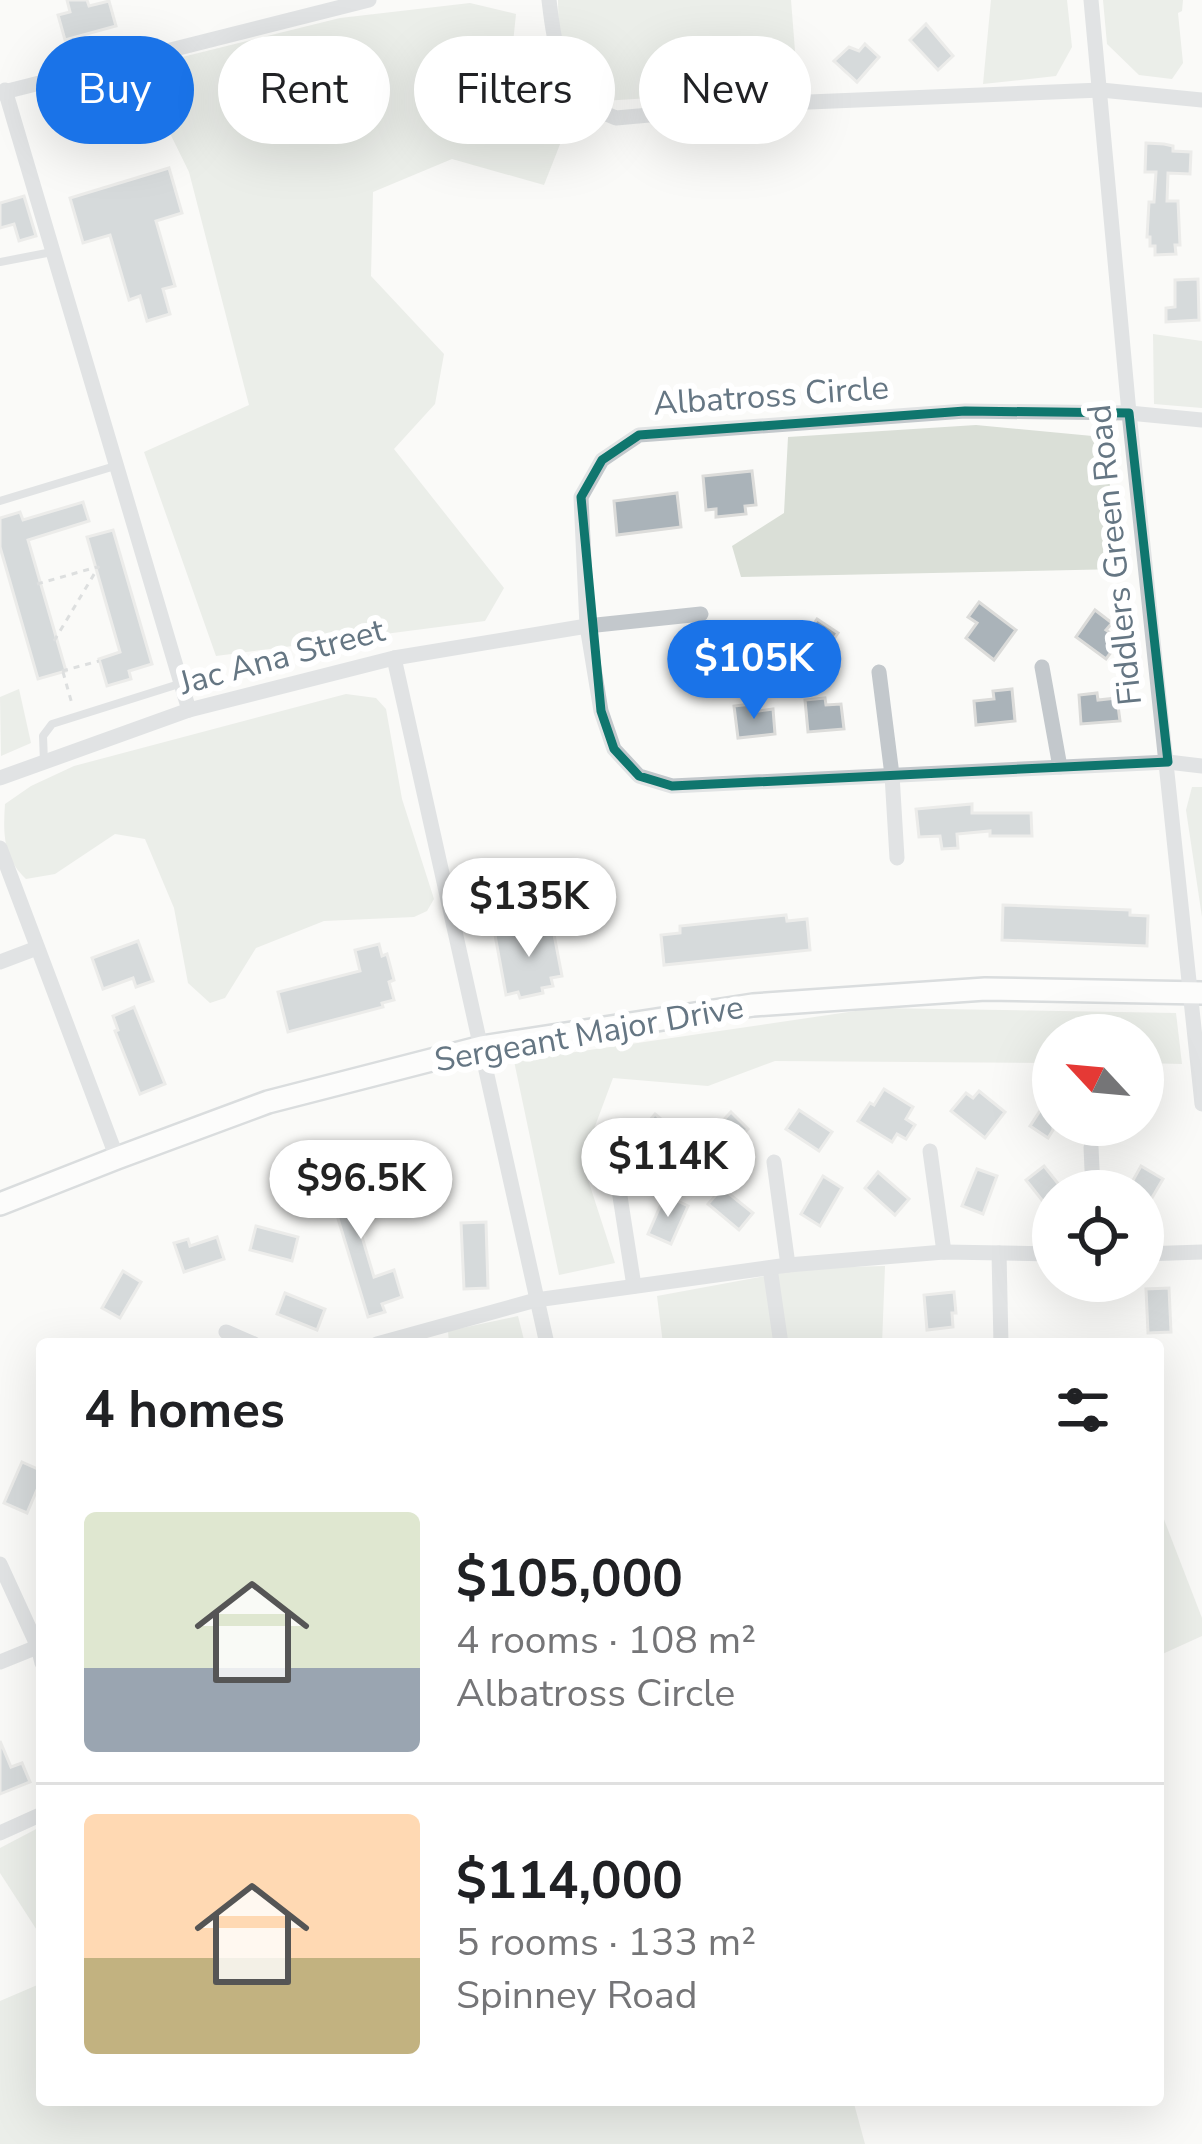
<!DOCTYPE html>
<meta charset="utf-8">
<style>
:root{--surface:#fff;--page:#f2f2f2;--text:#202124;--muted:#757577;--line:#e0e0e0;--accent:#1a73e8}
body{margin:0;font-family:"Nunito Sans",sans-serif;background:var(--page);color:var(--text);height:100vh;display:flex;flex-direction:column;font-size:45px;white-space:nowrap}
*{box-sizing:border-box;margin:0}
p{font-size:39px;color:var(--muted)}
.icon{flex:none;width:66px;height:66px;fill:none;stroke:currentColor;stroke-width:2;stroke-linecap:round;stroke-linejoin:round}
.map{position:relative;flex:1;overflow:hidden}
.drawer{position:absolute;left:36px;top:1338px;width:1128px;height:768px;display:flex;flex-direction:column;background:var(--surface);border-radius:12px;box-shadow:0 12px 48px #0002}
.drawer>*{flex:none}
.guide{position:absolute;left:36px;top:36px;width:1131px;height:108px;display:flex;gap:24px}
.needle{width:78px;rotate:296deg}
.tools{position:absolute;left:1032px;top:1014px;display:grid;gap:24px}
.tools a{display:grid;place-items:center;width:132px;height:132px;border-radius:50%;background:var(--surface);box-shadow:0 12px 48px #0002;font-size:60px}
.price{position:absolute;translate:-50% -102px;padding:0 27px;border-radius:42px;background:#fff;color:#222;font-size:39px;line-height:78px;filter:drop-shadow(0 3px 6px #0008)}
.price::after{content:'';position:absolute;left:50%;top:72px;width:36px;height:27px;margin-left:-18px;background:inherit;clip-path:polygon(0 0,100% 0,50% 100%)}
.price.selected{background:var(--accent);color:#fff}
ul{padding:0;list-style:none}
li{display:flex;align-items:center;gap:36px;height:300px;padding:0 48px}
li+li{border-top:3px solid var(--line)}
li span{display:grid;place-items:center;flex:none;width:336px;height:240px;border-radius:12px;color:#555}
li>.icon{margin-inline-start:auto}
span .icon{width:144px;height:144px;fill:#fffc;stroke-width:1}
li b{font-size:51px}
h2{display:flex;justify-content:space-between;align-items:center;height:144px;padding:0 48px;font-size:51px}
.chip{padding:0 42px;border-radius:54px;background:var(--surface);box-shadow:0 12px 48px #0002;font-size:42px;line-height:108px}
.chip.selected{background:var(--accent);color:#fff}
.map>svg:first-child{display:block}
.green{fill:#dadfd7}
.building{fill:#aab3b9;stroke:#dcdcda;stroke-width:3}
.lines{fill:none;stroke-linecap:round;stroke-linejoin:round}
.secondary-casing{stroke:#b3babf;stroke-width:26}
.path{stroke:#bbbfc2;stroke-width:3;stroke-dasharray:6 6;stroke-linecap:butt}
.lane{stroke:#c3c8cc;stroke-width:8}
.street{stroke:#c3c8cc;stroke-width:15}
.secondary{stroke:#fff;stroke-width:21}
.marked{fill:none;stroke:#0f766e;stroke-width:9;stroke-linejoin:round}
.labels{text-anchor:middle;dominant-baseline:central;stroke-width:12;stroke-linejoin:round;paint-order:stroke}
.street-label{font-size:33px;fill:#657683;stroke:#fff}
</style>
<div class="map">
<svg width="1202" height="2144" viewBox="0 0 1202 2144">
<rect width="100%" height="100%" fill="#fafaf8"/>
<g class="green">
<path d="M558,0H791L798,89L602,101L569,86L559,49Z"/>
<path d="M991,0H1067L1072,47L1056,76L983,84Z"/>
<path d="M1103,0H1183L1182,11L1178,13L1183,63L1172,79L1139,75L1107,44Z"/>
<path d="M470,3L516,14L510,72L566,129L544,185L452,159L373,192L371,276L444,354L435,404L394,449L504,588L485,621L216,656L144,452L249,405L189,172L138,68L340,18Z"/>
<path d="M1153,334L1202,341V408L1154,404Z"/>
<path d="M976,425L1103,437L1122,569L741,577L732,546L784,513L788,437Z"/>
<path d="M19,689L31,743L1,756L0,697Z"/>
<path d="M346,694L376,698L386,709L402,799L434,899L427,911L414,917L324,921L256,948L225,998L210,1003L188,983L174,908L145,839L115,834L55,874L26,879C3,857 3,834 5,804L31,786L74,766Z"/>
<path d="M1192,787H1202V917L1186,810Z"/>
<path d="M876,1008L1176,1013L1182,1064L1143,1063V1035H1053V1063L775,1061L708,1086L613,1078L582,1161L615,1263L559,1275L514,1061Z"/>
<path d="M885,1266L882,1344H663L657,1296L809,1268Z"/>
<path d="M518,1316L525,1344H449L448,1331Z"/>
<path d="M1158,1504L1202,1618V1636L1158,1656Z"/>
<path d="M42,1826V1938L0,1873V1848Z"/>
<path d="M42,1983V2100H853L865,2144H0V2001Z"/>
</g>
<g class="building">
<path d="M67,0H87L89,6L109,1L116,26L65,40L58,15L70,12Z"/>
<path d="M926,24L953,56L938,70L910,40Z"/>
<path d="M865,44L879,57L857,82L834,61L849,47L859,51Z"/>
<path d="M1146,143L1164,144L1173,146V151L1191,152L1190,174L1168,173L1167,201H1178L1180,245H1175L1176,254L1155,255V246H1150V237H1147L1149,202H1154L1156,172H1145Z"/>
<path d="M169,168L182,213L156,221L175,286L163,289L170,314L147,321L140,296L129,300L110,235L83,243L70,198Z"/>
<path d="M24,196L36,236L19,241L14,224L0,228V203Z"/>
<path d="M1198,279L1199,320L1166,322V308L1175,307V280Z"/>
<path d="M752,471L756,505L745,506L746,514L716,517V509L706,510L703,476Z"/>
<path d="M677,493L681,527L617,535L614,501Z"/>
<path d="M83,502L89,521L28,540L66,671L38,679L0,547V518L20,512L23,520Z"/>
<path d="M113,530L152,664L129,671L131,679L107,686L99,659L120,652L87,537Z"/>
<path d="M979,602L1016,630L994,660L966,638L977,623L968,617Z"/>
<path d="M1095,610L1112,623L1106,630L1120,640L1106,659L1076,637Z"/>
<path d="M817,619L838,633L818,662L792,644L802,630L807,634Z"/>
<path d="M753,631L780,653L767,668L761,662L749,676L729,660Z"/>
<path d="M1012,689L1015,721L976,725L974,701L994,699L993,691Z"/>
<path d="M1097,693L1098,700L1117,698L1120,721L1081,724L1079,695Z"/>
<path d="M825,698L826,705L841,704L844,729L808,732L805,700Z"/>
<path d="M752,704V712L773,709L775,734L738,738L734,706Z"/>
<path d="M972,804V813H1031L1032,836H990V831L957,834L958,848L942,849L940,836L919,837L916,809Z"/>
<path d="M1003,905L1130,910V915L1148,916L1147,946L1002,940Z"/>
<path d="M786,915L787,921L807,919L810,950L664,965L661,935L680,933V926Z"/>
<path d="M552,924L562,976L551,978L553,986L542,988L543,993L520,998L518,992L506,995L495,935Z"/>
<path d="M138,941L153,981L136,987L133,978L103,989L92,958Z"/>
<path d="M379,944L382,956L387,954L394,980L389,982L394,1000L382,1003L383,1007L288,1032L278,992L360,971L355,950Z"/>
<path d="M134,1007L165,1084L140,1094L115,1031L118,1030L113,1016Z"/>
<path d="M884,1089L913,1107L906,1119L915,1125L906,1139L897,1134L892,1142L858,1121L870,1103L874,1105Z"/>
<path d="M979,1091L1005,1112L985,1138L951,1111L966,1093L973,1098Z"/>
<path d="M1053,1091V1130L1048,1138L1030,1126Z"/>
<path d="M799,1110L832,1132L819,1151L786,1129Z"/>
<path d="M731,1112L748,1129L718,1160L701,1144Z"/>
<path d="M655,1114L675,1131L666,1141L679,1152L664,1169L632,1141Z"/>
<path d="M1044,1166L1064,1191H1053V1214L1026,1180Z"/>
<path d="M1141,1166L1163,1179L1143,1213V1191H1127Z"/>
<path d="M977,1169L997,1176L983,1214L962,1206Z"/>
<path d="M342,1171L345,1182L365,1176L374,1204L354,1210L374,1277L394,1270L402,1297L382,1304L385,1312L368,1317L325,1176Z"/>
<path d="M878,1172L909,1199L895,1215L865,1188Z"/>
<path d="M823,1176L842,1188L820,1226L801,1214Z"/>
<path d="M722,1188L753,1213L739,1230L708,1204Z"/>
<path d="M665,1195L688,1206L671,1244L648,1234Z"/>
<path d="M486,1222L488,1288L464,1289L461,1223Z"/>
<path d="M256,1226L298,1237L292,1261L250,1250Z"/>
<path d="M217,1237L224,1259L184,1272L174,1243L188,1239L190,1246Z"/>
<path d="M123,1271L141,1282L120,1318L102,1308Z"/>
<path d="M1169,1288L1171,1332L1148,1333L1146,1289Z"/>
<path d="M954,1292L956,1313H952L953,1327L927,1330L924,1295Z"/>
<path d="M285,1293L325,1309L317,1330L277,1314Z"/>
<path d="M22,1462L42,1471V1478L27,1513L4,1503Z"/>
<path d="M0,1741L11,1767L22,1763L30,1782L0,1794Z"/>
</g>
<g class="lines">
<defs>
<path id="secondary" d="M0,1204L117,1158L268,1102L482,1047L753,1005L985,989L1202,993"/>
</defs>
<use href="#secondary" class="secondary-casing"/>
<g class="path">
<path d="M37,584L97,567"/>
<path d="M54,641L99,566"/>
<path d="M62,671L99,661"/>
<path d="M63,672L72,704"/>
</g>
<g class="lane">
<path d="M0,262L52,252"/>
<path d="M0,501L115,466"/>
<path d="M44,762L43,736L52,724L179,684"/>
</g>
<g class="street">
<path d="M549,0C555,51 562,98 616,118L784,103L1101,90L1202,100"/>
<path d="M1091,0L1129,413L1202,1104"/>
<path d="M5,90L189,710"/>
<path d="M0,93L369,0"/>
<path d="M1202,420L1129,413L965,411L639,435L602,460L581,497L587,626L601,711L614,749L639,776L672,786L1168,762L1202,766"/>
<path d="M394,658L547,1344"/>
<path d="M1042,667L1060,767"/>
<path d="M879,672L892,775L897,858"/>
<path d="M0,778L189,710L394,658L587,626L701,614"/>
<path d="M0,848L117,1158"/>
<path d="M0,962L37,948"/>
<path d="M1091,1147L1093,1191"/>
<path d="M930,1151L944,1252"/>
<path d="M774,1162L788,1265"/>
<path d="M619,1190L634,1286"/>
<path d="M999,1253L1001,1344"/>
<path d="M1143,1254L1202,1252"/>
<path d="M770,1268L781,1344"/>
<path d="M226,1332L254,1344"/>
<path d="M377,1344L536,1300L788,1265L944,1252L1053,1254"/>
<path d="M0,1564L38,1647L42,1663"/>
<path d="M0,1662L42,1645"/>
<path d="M0,1833L42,1814"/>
</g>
<use href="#secondary" class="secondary"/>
</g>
<path d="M0 0H1202V2144H0ZM965,411L1129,413L1168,762L672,786L639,776L614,749L601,711L581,497L602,460L639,435Z" fill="#fafaf8" fill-opacity=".55" fill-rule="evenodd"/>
<path class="marked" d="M965,411L1129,413L1168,762L672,786L639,776L614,749L601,711L581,497L602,460L639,435Z"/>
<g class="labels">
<g class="street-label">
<text transform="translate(771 396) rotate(-4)">Albatross Circle</text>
<text transform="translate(1115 555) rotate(-96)">Fiddlers Green Road</text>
<text transform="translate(282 657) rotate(-15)">Jac Ana Street</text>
<text transform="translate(589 1034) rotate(-10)">Sergeant Major Drive</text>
</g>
</g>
</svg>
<div class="tools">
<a><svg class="needle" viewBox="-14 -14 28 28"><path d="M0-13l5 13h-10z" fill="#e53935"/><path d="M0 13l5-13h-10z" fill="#757577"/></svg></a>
<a><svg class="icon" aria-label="locate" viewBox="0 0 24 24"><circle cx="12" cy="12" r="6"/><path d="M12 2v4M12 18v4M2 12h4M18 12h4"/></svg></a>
</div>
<b class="price selected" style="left:754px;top:722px">$105K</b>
<b class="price" style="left:529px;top:960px">$135K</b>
<b class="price" style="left:668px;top:1220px">$114K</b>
<b class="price" style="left:361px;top:1242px">$96.5K</b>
<div class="guide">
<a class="chip selected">Buy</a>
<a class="chip">Rent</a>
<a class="chip">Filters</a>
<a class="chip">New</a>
</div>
<section class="drawer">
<h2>4 homes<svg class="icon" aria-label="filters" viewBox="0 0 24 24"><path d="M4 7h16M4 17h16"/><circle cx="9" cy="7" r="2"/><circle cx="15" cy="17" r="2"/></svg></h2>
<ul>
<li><span style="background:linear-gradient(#dfe7d0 65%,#9aa5b1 0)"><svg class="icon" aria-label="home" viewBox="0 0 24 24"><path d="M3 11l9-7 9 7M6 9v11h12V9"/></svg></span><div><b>$105,000</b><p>4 rooms · 108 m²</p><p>Albatross Circle</p></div></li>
<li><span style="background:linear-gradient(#ffd9b3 60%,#c2b280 0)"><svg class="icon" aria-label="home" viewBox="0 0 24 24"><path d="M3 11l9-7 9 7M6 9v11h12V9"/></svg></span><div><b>$114,000</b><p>5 rooms · 133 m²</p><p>Spinney Road</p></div></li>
</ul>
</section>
</div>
